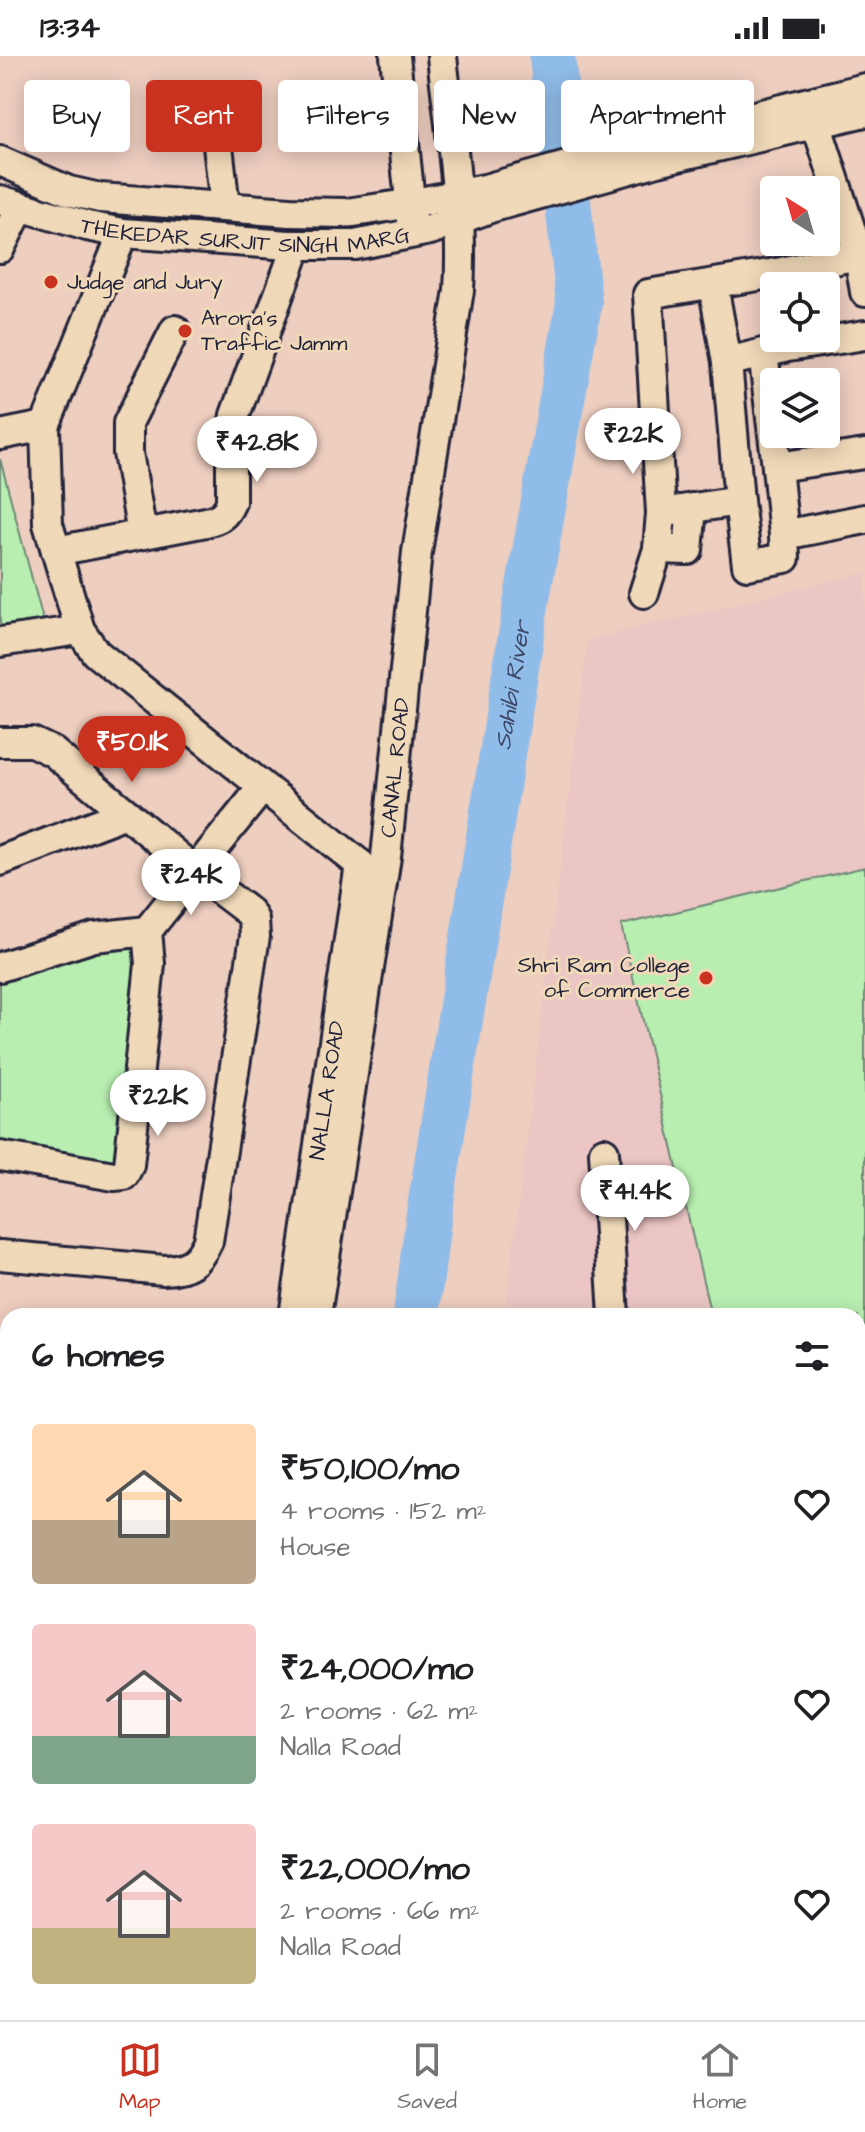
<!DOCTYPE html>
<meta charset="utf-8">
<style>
:root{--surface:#fff;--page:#f2f2f2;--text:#202124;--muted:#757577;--line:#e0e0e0;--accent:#c8321e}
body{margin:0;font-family:"Architects Daughter",sans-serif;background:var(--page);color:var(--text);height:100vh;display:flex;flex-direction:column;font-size:30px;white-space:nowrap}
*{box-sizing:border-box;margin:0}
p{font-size:26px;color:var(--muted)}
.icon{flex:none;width:44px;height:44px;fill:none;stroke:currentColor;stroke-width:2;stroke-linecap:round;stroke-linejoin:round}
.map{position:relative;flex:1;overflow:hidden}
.sheet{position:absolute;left:0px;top:1252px;width:866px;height:712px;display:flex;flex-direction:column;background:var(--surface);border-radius:24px 24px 0 0;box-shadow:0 4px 20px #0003}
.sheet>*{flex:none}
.guide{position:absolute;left:24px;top:24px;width:818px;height:72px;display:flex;gap:16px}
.needle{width:52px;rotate:323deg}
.fabs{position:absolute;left:760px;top:120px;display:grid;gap:16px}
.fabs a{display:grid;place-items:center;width:80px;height:80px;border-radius:8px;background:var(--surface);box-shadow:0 4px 20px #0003;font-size:40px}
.price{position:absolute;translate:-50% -68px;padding:0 18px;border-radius:28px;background:#fff;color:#222;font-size:26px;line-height:52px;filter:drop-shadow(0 2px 4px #0008)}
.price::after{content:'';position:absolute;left:50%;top:48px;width:24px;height:18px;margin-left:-12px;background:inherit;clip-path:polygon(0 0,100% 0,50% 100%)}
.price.on{background:var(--accent);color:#fff}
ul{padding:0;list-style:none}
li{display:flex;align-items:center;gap:24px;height:200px;padding:0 32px}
li span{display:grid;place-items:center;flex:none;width:224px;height:160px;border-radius:8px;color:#555}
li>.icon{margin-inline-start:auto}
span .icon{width:96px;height:96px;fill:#fffc;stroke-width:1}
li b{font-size:34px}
h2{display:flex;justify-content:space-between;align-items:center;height:96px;padding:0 32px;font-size:34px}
.chip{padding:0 28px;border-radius:8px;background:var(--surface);box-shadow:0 4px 20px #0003;font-size:28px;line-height:72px}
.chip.on{background:var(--accent);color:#fff}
.status{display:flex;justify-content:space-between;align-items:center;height:56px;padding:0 40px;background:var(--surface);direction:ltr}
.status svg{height:22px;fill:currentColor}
.tab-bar{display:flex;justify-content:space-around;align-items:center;height:112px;border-top:2px solid var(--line);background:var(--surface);font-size:22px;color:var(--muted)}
.tab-bar a{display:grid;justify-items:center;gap:4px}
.tab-bar .on{color:var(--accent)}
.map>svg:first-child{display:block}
.built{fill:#ecc6c4}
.green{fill:#b8efb1;stroke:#6d8876;stroke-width:2}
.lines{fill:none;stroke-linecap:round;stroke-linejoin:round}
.river{stroke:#90bce9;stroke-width:46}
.minor-casing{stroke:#22223b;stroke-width:34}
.minor{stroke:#f0d9b8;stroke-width:28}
.poi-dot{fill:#c8321e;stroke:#f0d9b8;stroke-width:3}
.labels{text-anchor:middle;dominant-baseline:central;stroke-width:6;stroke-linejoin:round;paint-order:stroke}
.street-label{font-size:22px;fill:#22223b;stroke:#f0d9b8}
.poi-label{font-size:22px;fill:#22223b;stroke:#f0d9b8;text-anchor:start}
.water-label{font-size:24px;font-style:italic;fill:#3e4866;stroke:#f0d9b8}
</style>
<div class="status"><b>13:34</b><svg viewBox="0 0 49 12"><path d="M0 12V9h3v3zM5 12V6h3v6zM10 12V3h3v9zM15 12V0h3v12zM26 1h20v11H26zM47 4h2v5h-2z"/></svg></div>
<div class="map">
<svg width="865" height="1964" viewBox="0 0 865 1964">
<rect width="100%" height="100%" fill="#eecebf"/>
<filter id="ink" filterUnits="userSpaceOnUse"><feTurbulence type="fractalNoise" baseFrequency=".0125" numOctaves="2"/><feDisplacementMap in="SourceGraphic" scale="16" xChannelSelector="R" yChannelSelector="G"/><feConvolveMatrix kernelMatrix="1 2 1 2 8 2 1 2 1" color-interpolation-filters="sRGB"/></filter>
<g filter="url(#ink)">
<path class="built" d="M865,517V1964H418L419,1956H858V1260H505L588,584Z"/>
<g class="green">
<path d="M0,403L46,575L0,583Z"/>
<path d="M865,811V1282L858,1284V1260H711L621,869Z"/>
<path d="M131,876L154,940L131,1118L0,1089V920Z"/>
<path d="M865,1460V1590L858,1592V1462Z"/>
</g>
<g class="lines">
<g class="river">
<path id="s1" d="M416,1260L428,1165L527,542L579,247L552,0"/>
<path d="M327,1964L328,1956"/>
</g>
<defs>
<g id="minor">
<path d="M395,0L412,164"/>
<path d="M816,67L859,199L865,236"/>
<path d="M217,81L225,151"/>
<path d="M0,105L69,135L100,142L290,156L347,157L420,146L485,133L655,85L865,32"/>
<path id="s2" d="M0,144L87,170L123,177L289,189H355L430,174L490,152L658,105L865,56"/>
<path d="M123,177L45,370L48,468L80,574L96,597L382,826"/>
<path d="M0,192L20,152"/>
<path d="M865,197L782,216L648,238L661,457L739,445L727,306L788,291L865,279"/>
<path d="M713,229L727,306"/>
<path d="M763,297L777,411L865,398"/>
<path d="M0,379L45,370"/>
<path d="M777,411L784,479"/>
<path d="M739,445L747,509L785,502L784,479L865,463"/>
<path d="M142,478L128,397V367L175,274"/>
<path d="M658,493L688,494L692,452"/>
<path d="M56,495L206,466C219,463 225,460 231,446V381L235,359L297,189"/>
<path d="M644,537L658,493L661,457"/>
<path d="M0,586L80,574"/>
<path d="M0,686H32L53,696L195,815L262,732"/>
<path d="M0,805L126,757"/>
<path d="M0,911L94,881L147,875"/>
<path d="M604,1096L614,1260"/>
<path d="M0,1100L114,1120L124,1119L129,1109L150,908L147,875L195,815L249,856L254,864L255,880L208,1185C198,1207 188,1213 164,1214L0,1199"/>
<path id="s3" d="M294,1260L360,808"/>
<path id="s4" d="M316,1260L386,801L417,496L459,234C464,156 450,77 442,0"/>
<path d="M0,1305L8,1306"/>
<path d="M858,1321L865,1319"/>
<path d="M0,1340L8,1342"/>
<path d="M0,1436L8,1437"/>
<path d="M858,1438L865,1437"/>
<path d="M0,1529L8,1530"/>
<path d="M858,1608L865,1607"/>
<path d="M0,1771L8,1767"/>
<path d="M0,1868L8,1865"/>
<path d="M190,1964L191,1956"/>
<path d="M222,1964L223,1956"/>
</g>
</defs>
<use href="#minor" class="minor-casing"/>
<use href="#minor" class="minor"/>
</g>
</g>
<g class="poi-dot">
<circle cx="51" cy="226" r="8"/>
<circle cx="185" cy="275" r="8"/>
<circle cx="706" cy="922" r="8"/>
</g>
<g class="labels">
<g class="street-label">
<text stroke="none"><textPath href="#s2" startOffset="250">THEKEDAR SURJIT SINGH MARG</textPath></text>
<text stroke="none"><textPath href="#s4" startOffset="554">CANAL ROAD</textPath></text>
<text stroke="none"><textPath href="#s3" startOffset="228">NALLA ROAD</textPath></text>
</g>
<g class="poi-label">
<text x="67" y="226">Judge and Jury</text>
<text x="201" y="262">Arora's<tspan x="201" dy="25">Traffic Jamm</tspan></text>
<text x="690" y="909" text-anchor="end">Shri Ram College<tspan x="690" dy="25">of Commerce</tspan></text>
</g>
<g class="water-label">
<text stroke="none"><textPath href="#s1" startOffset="638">Sahibi River</textPath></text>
</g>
</g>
</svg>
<div class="fabs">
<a><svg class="needle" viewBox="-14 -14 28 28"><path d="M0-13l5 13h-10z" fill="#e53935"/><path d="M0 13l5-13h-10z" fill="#757577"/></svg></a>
<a><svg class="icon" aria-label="locate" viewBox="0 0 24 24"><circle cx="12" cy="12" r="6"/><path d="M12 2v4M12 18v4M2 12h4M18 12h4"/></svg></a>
<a><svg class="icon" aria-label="layers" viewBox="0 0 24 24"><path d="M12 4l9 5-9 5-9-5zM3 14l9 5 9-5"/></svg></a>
</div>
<b class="price" style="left:633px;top:420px">₹22K</b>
<b class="price" style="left:257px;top:428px">₹42.8K</b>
<b class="price on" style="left:132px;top:728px">₹50.1K</b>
<b class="price" style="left:191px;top:861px">₹24K</b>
<b class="price" style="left:158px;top:1082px">₹22K</b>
<b class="price" style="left:635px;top:1177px">₹41.4K</b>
<div class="guide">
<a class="chip">Buy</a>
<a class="chip on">Rent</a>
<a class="chip">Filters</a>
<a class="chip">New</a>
<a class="chip">Apartment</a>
</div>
<section class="sheet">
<h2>6 homes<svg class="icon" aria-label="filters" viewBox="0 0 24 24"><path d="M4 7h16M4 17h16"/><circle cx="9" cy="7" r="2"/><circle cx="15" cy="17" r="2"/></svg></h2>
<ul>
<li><span style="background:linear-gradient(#ffd9b3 60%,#b9a48a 0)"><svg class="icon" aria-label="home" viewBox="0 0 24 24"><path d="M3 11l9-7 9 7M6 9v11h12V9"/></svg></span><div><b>₹50,100/mo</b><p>4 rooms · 152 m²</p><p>House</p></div><svg class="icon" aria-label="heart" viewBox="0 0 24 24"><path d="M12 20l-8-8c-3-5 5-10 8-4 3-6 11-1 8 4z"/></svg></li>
<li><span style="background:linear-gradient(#f6c9c9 70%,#7fa58c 0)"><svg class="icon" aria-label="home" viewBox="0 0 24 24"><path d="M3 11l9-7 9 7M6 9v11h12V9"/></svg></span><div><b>₹24,000/mo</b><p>2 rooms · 62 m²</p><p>Nalla Road</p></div><svg class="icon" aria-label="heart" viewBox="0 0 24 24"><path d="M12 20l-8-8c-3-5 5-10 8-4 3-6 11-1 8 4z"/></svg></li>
<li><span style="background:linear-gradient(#f6c9c9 65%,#c2b280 0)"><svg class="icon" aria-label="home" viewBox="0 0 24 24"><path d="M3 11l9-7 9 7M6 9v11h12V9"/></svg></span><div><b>₹22,000/mo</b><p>2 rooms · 66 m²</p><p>Nalla Road</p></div><svg class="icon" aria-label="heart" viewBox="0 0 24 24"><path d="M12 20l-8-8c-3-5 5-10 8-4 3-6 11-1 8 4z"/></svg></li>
</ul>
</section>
</div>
<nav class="tab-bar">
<a class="on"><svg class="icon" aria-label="map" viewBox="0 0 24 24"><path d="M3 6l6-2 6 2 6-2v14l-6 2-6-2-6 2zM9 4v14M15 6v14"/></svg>Map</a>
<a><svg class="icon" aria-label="saved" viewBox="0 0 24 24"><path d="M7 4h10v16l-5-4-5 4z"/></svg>Saved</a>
<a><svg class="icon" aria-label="home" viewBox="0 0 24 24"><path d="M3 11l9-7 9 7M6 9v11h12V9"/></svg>Home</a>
</nav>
